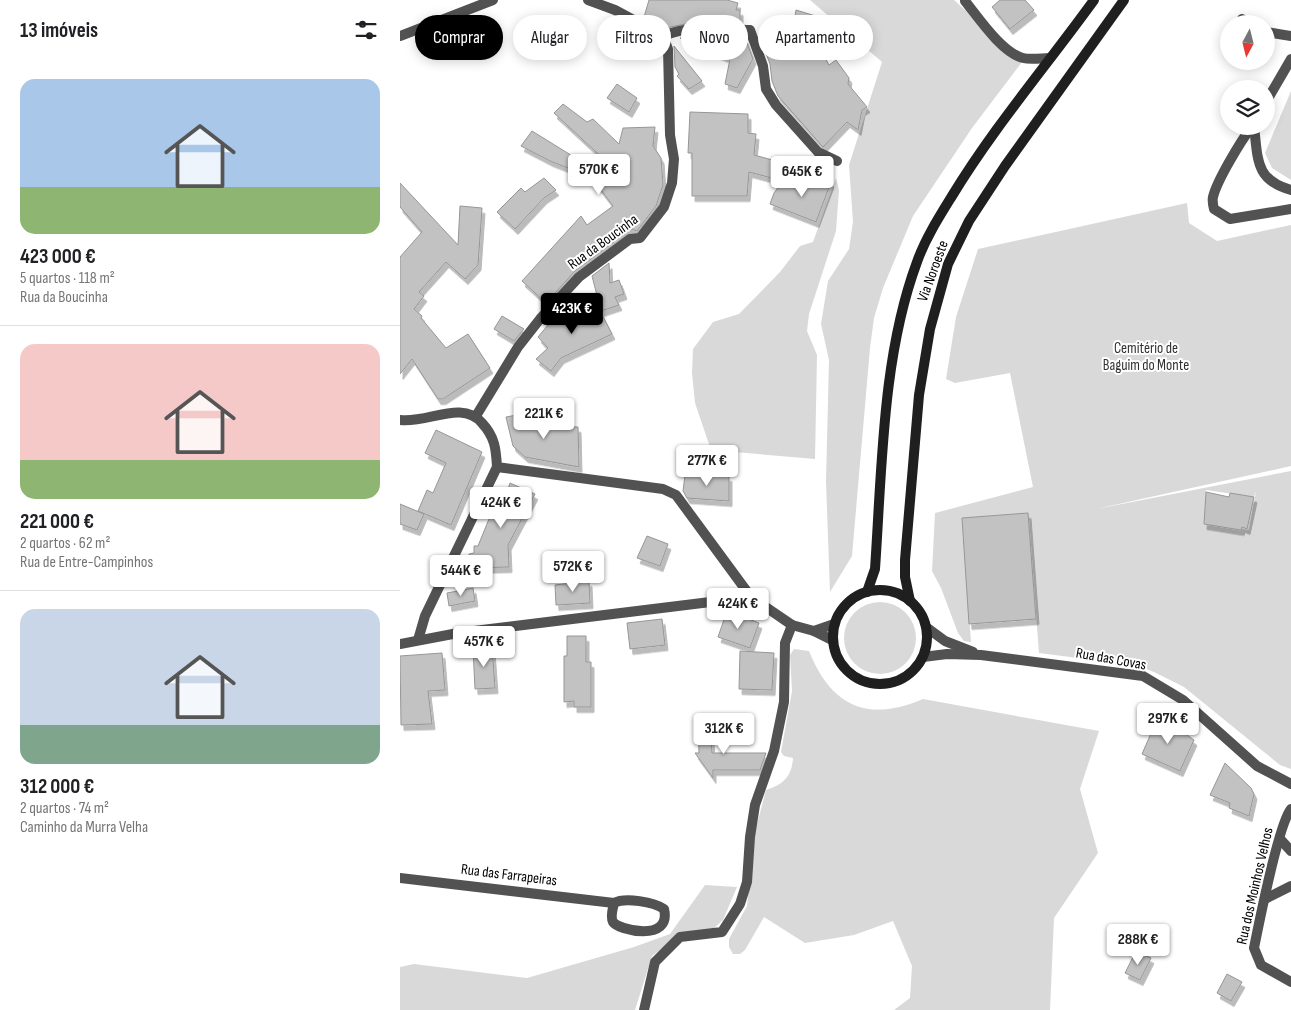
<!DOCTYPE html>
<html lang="pt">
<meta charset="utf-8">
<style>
:root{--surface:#fff;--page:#f6f6f6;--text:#202124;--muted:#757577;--line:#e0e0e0;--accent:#000}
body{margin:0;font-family:"Sofia Sans Condensed",sans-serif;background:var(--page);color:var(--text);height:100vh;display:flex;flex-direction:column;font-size:19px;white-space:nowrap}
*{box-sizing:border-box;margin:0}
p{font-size:16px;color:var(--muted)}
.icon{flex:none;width:28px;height:28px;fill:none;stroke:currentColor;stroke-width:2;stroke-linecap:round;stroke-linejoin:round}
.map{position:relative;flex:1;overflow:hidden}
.side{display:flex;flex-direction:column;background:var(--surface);width:400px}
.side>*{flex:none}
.hud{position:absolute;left:15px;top:15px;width:475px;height:45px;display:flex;gap:10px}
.needle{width:32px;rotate:187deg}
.tools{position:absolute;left:820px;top:15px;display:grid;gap:10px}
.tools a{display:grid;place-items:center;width:55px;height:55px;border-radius:50%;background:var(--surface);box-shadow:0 2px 12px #0003;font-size:25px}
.price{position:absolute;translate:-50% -42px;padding:0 11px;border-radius:5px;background:#fff;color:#222;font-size:16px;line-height:32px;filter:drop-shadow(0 1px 2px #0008)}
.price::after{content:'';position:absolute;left:50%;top:30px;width:15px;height:11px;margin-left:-8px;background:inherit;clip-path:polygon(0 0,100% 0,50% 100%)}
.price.on{background:var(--accent);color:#fff}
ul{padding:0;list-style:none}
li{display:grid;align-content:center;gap:10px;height:265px;padding:0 20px}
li+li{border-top:1px solid var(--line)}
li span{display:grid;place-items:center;height:155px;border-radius:15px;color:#555}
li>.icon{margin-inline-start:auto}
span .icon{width:90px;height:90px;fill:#fffc;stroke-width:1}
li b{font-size:21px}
h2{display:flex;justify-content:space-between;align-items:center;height:60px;padding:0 20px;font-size:21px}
.pill{padding:0 18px;border-radius:22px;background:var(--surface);box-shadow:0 2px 12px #0003;font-size:18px;line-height:45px}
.pill.on{background:var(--accent);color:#fff}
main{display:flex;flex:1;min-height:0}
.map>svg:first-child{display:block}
.green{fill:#d9d9d9;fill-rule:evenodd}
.building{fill:#c2c2c2;stroke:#969696;filter:url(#shadow)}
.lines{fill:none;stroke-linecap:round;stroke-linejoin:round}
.street{stroke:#525252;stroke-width:10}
.secondary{stroke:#1f1f1f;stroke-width:10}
.labels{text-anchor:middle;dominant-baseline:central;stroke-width:4;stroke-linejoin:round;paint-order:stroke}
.street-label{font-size:15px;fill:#000;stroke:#fff}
.park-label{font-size:15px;fill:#303030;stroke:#fff}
</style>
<main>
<section class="side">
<h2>13 imóveis<svg class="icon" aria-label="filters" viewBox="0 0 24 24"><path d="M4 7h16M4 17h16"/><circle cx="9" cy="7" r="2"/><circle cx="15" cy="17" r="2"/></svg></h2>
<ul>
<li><span style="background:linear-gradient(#a9c7e8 70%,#8fb573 0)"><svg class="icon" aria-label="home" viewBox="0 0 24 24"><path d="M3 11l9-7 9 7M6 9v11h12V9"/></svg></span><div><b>423 000 €</b><p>5 quartos · 118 m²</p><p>Rua da Boucinha</p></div></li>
<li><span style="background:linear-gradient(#f6c9c9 75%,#8fb573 0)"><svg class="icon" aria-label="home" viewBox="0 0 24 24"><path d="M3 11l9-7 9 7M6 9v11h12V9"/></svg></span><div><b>221 000 €</b><p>2 quartos · 62 m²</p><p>Rua de Entre-Campinhos</p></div></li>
<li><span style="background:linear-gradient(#c9d6e8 75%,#7fa58c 0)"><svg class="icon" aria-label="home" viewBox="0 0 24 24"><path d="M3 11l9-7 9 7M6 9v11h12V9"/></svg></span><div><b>312 000 €</b><p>2 quartos · 74 m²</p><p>Caminho da Murra Velha</p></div></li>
</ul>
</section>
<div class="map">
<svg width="891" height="1010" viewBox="0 0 891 1010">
<defs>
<filter id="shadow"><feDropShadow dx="3" dy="5.5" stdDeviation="0" flood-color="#0004"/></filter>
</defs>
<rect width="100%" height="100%" fill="#fff"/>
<g class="green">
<path d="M410,0H554L622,62L572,128L513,216L483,288L474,318L470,348L452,556L430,592L426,481L429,360L421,324L428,281L449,249L453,222L449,165L482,62Z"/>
<path d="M891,91V180L872,168L865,153Z"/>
<path d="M436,178L439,190L436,231L409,314L407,331L417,355L415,459L311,450L295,403L292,373L293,349L313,322L339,314L380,272L400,246L413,242Z"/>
<path d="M787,203L789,223L817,241L891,225V466L696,509L891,471V769L880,765L784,687L756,673L740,666L639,653L628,513L562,518L571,642L564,641L558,633L541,588L532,571L535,513L633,487L610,373L555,383L546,379L556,317L578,249ZM806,490L854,497L856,491L849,530L804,524Z"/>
<circle cx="480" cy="638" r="36"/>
<path d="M394,649L409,651C431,706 467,723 523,699L699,731L680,789L698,853L654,918L650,1010H494L510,998L512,966L493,921L454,935L405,943L364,917L345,950L340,954H333L329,947V939L347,906L354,836L366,790C383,785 392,776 393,758L384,756L381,752L392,691L390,655Z"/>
<path d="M305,885L337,887L323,920L313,929L269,943L252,956L235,1010H0V967L14,964L127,978L234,947L270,934Z"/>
</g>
<g class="building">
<path d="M249,0H327L338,3L336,10H340V23L295,22L266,28L244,17Z"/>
<path d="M600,0H625L634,10L610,29L592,7Z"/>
<path d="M396,10L422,18L411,24L419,47L429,65L436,60L449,78L448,84L467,107L462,110L458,130L447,122L423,147L378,96L372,81L370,64L360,37L392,35Z"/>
<path d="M306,35L345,38L353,59L337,88L325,84L330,59L280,38Z"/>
<path d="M274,46L302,81L289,89L277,76L279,74L275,67Z"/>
<path d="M217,84L237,98L229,112L207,98Z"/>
<path d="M163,104L187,122L193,119L219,144L223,128L255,127L253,146L261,158L263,185L256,206L237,231L232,229L226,233L175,271L146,303L122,281L181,216L187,225L213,206L191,177L150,161L121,146L132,131L216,183L222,176L154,113Z"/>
<path d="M290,112L348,114V133L356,134L354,155L387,164L383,181L349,172L347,196H292V153H288Z"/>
<path d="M417,173L431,182L416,222L370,204L374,193L383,181L410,188Z"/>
<path d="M144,178L156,190L144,198L115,229L97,212L121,188L125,192Z"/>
<path d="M0,183L58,245L60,206L82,208L78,265L65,279L46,262L19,292L24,296L14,309L22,316L21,318L46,348L68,334L90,368L43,399H38L12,359L0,374V257L22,232L0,207Z"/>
<path d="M209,263L210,283L219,280L224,294L215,297L219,305L201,311L192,276Z"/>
<path d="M196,303L212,334L161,358L151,371L136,359L148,348L138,337L148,325Z"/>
<path d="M102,316L124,329L114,341L94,329Z"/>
<path d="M139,411L141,425L178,427L179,467L125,457L113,446L106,417Z"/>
<path d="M36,430L82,452L51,525L18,511L27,490L33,493L46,463L25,453Z"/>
<path d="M285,475L329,476V501L287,498L283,491Z"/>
<path d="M110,483L135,494L108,545L109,567L69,568V554L74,553V546H78L100,492L106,495Z"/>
<path d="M806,492L829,497L830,493L854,497L847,529L842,527L841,530L804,524Z"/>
<path d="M0,504L24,514L17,530L0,524Z"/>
<path d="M628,513L636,619L569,624L562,518Z"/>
<path d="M247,536L268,544L260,566L237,558Z"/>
<path d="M189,581L190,603L156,605L155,585Z"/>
<path d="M73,588L75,601L49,606L47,593Z"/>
<path d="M327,611L359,623L350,648L318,637Z"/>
<path d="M262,619L265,645L230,649L227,623Z"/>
<path d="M167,636H186V662H191V707H174V701L164,702V656H167Z"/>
<path d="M92,647L95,688L75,689L73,648Z"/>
<path d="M340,651L374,653L372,690L339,689Z"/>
<path d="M42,653L45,690L28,691L32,724L1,725L0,656Z"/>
<path d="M759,715L794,740L780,771L742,754Z"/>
<path d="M298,720H310L312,753H366L360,770H313V778L295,753H299Z"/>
<path d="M825,763L851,788L854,794L849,816L829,808L830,803L810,795Z"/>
<path d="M736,951L751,958L740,980L725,973Z"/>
<path d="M827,974L842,982L831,1001L817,993Z"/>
</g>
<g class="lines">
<g class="street">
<path d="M188,0L215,10L263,36"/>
<path d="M565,1C578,17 602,53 623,58C631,60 642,58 650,58"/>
<path d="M842,19L849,24"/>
<path d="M866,32L891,36"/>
<path d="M0,36L93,0"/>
<path d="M263,36C292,24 320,29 350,30L363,66L366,89L376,105L418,152L437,161"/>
<path d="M866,102L891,59"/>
<path d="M852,126C841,141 817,180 813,197C812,201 813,205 814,209L830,219L891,209"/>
<path d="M854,126C858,159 855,180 891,190"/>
<path d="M76,416L118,347L140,319L179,277L230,239L240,238L264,207L272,183L274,159L270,135L268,49L263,36"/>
<path d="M0,420C27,424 62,399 82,423C95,437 96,449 97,467L263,489L276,495L351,597"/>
<path d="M526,627L545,641L573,652"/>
<path d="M414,631L434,624"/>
<path d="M18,640L25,616L97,467"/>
<path d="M0,644L58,633L351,597L392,625L414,631L432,640"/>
<path d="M523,657L547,654L581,655L743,676L783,700L857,766L891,784"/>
<path d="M891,809C879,823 859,923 854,948L861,965L891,982"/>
<path d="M880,839L891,851"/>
<path d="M0,878L214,903C225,897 254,902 264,909C272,943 218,930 213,922C210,917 213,908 214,903"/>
<path d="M865,899L891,886"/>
<path d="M244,1010L255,962L280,937L322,932L340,904L347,882L350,837L355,805L374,751L384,702L385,643L392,625"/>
</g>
<g class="secondary">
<circle cx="480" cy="637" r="47"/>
<path d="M467,592L475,569C482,469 482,356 517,262C525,239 539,217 552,196C594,127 647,65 694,0"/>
<path d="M510,601L505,577V560L519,395L530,329L548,264L569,221L605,166L724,0"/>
</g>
</g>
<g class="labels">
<g class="street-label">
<text transform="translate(203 242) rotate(-36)">Rua da Boucinha</text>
<text transform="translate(533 271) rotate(-70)">Via Noroeste</text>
<text transform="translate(711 659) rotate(10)">Rua das Covas</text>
<text transform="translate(109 875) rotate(7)">Rua das Farrapeiras</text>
<text transform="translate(855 886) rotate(-77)">Rua dos Moinhos Velhos</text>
</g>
<g class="park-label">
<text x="746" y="348">Cemitério de<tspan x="746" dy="17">Baguim do Monte</tspan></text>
</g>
</g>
</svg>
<div class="tools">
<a><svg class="needle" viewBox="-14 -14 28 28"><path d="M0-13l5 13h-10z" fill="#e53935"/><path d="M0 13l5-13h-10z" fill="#757577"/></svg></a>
<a><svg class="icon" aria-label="layers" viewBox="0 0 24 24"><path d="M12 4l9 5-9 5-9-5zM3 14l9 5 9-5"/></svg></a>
</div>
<b class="price" style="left:199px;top:196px">570K €</b>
<b class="price" style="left:402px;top:198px">645K €</b>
<b class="price on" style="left:172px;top:335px">423K €</b>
<b class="price" style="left:144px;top:440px">221K €</b>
<b class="price" style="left:307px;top:487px">277K €</b>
<b class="price" style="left:101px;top:529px">424K €</b>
<b class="price" style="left:173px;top:593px">572K €</b>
<b class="price" style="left:61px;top:597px">544K €</b>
<b class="price" style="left:338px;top:630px">424K €</b>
<b class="price" style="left:84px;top:668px">457K €</b>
<b class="price" style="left:768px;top:745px">297K €</b>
<b class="price" style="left:324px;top:755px">312K €</b>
<b class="price" style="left:738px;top:966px">288K €</b>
<div class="hud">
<a class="pill on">Comprar</a>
<a class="pill">Alugar</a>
<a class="pill">Filtros</a>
<a class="pill">Novo</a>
<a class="pill">Apartamento</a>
</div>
</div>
</main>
